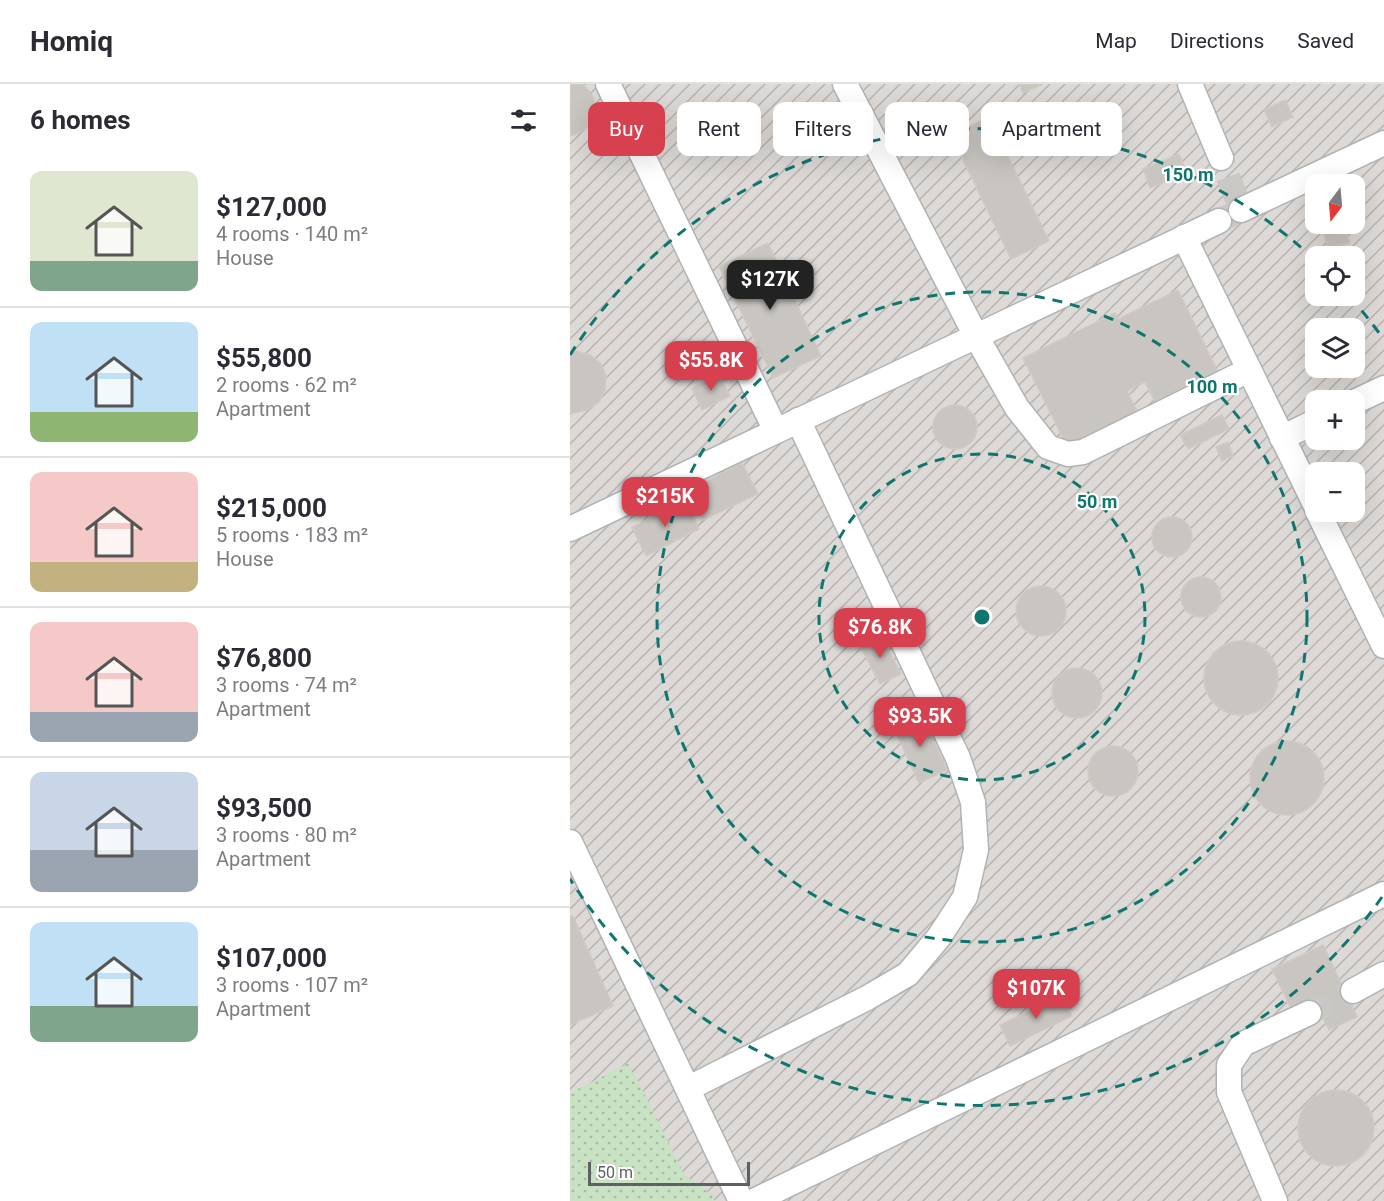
<!DOCTYPE html>
<meta charset="utf-8">
<style>
:root{--surface:#fff;--page:#f2f2f3;--text:#2b2b33;--muted:#7c7c81;--line:#e1e1e2;--accent:#d7414f}
body{margin:0;font-family:Roboto,sans-serif;background:var(--page);color:var(--text);height:100vh;display:flex;flex-direction:column;font-size:22px;white-space:nowrap}
*{box-sizing:border-box;margin:0}
p{font-size:20px;color:var(--muted)}
.icon{flex:none;width:33px;height:33px;fill:none;stroke:currentColor;stroke-width:2;stroke-linecap:round;stroke-linejoin:round}
.map{position:relative;flex:1;overflow:hidden}
.panel{display:flex;flex-direction:column;background:var(--surface);width:570px}
.panel>*{flex:none}
.top-card{position:absolute;left:18px;top:18px;width:570px;height:54px;display:flex;gap:12px}
.needle{width:39px;rotate:196deg}
.fabs{position:absolute;left:735px;top:90px;display:grid;gap:12px}
.fabs a{display:grid;place-items:center;width:60px;height:60px;border-radius:12px;background:var(--surface);box-shadow:0 6px 24px #0002;font-size:30px}
.scale{position:absolute;left:18px;bottom:15px;width:162px;box-sizing:border-box;padding-left:6px;border:3px solid #5c6163;border-top:0;font-size:16px;line-height:21px;white-space:nowrap;color:#5c6163;-webkit-text-stroke:4px #fff;paint-order:stroke}
.price{position:absolute;translate:-50% -51px;padding:0 14px;border-radius:12px;background:var(--accent);color:#fff;font-size:20px;line-height:39px;filter:drop-shadow(0 2px 3px #0008)}
.price::after{content:'';position:absolute;left:50%;top:36px;width:18px;height:14px;margin-left:-9px;background:inherit;clip-path:polygon(0 0,100% 0,50% 100%)}
.price.current{background:#222;color:#fff}
ul{padding:0;list-style:none}
li{display:flex;align-items:center;gap:18px;height:150px;padding:0 30px}
li+li{border-top:2px solid var(--line)}
li span{display:grid;place-items:center;flex:none;width:168px;height:120px;border-radius:12px;color:#555}
li>.icon{margin-inline-start:auto}
span .icon{width:72px;height:72px;fill:#fffc;stroke-width:1}
li b{font-size:26px}
h2{display:flex;justify-content:space-between;align-items:center;height:72px;padding:0 30px;font-size:26px}
.pill{padding:0 21px;border-radius:12px;background:var(--surface);box-shadow:0 6px 24px #0002;font-size:21px;line-height:54px}
.pill.current{background:var(--accent);color:#fff}
header{display:flex;align-items:center;gap:36px;box-sizing:border-box;height:84px;padding:0 30px;background:var(--surface);border-bottom:2px solid var(--line)}
header strong{font-size:28px}
nav{display:flex;gap:33px;margin-inline-start:auto;font-size:21px}
main{display:flex;flex:1;min-height:0}
.map>svg:first-child{display:block}
.industrial{fill:url(#industrial-furrows);fill-rule:evenodd}
.grass{fill:url(#grass-dots)}
.building{fill:#c9c5c1;stroke:#d1cac3;stroke-width:1.5}
.lines{fill:none;stroke-linecap:round;stroke-linejoin:round}
.minor-tunnel{stroke:#c9c8c4;stroke-width:24;stroke-dasharray:24 12;stroke-linecap:butt}
.minor-casing{stroke:#b0b3b5;stroke-width:27}
.minor{stroke:#fff;stroke-width:24}
.ring{fill:none;stroke:#0f766e;stroke-width:3;stroke-dasharray:10 8}
.centre{fill:#0f766e;stroke:#fff;stroke-width:3}
.ring-label{font-size:18px;text-anchor:middle;font-weight:bold;fill:#0f766e;stroke:#fff;stroke-width:4.5;stroke-linejoin:round;paint-order:stroke}
</style>
<header>
<strong>Homiq</strong>
<nav><a>Map</a><a>Directions</a><a>Saved</a></nav>
</header>
<main>
<section class="panel">
<h2>6 homes<svg class="icon" aria-label="filters" viewBox="0 0 24 24"><path d="M4 7h16M4 17h16"/><circle cx="9" cy="7" r="2"/><circle cx="15" cy="17" r="2"/></svg></h2>
<ul>
<li><span style="background:linear-gradient(#dfe7d0 75%,#7fa58c 0)"><svg class="icon" aria-label="home" viewBox="0 0 24 24"><path d="M3 11l9-7 9 7M6 9v11h12V9"/></svg></span><div><b>$127,000</b><p>4 rooms · 140 m²</p><p>House</p></div></li>
<li><span style="background:linear-gradient(#bfe0f5 75%,#8fb573 0)"><svg class="icon" aria-label="home" viewBox="0 0 24 24"><path d="M3 11l9-7 9 7M6 9v11h12V9"/></svg></span><div><b>$55,800</b><p>2 rooms · 62 m²</p><p>Apartment</p></div></li>
<li><span style="background:linear-gradient(#f6c9c9 75%,#c2b280 0)"><svg class="icon" aria-label="home" viewBox="0 0 24 24"><path d="M3 11l9-7 9 7M6 9v11h12V9"/></svg></span><div><b>$215,000</b><p>5 rooms · 183 m²</p><p>House</p></div></li>
<li><span style="background:linear-gradient(#f6c9c9 75%,#9aa5b1 0)"><svg class="icon" aria-label="home" viewBox="0 0 24 24"><path d="M3 11l9-7 9 7M6 9v11h12V9"/></svg></span><div><b>$76,800</b><p>3 rooms · 74 m²</p><p>Apartment</p></div></li>
<li><span style="background:linear-gradient(#c9d6e8 65%,#9aa5b1 0)"><svg class="icon" aria-label="home" viewBox="0 0 24 24"><path d="M3 11l9-7 9 7M6 9v11h12V9"/></svg></span><div><b>$93,500</b><p>3 rooms · 80 m²</p><p>Apartment</p></div></li>
<li><span style="background:linear-gradient(#bfe0f5 70%,#7fa58c 0)"><svg class="icon" aria-label="home" viewBox="0 0 24 24"><path d="M3 11l9-7 9 7M6 9v11h12V9"/></svg></span><div><b>$107,000</b><p>3 rooms · 107 m²</p><p>Apartment</p></div></li>
</ul>
</section>
<div class="map">
<svg width="814" height="1117" viewBox="0 0 814 1117">
<defs>
<pattern id="industrial-furrows" width="10" height="10" patternUnits="userSpaceOnUse" patternTransform="scale(1.5)"><rect width="10" height="10" fill="#dcd9d6"/><path d="M-1 1l2-2M0 10L10 0M9 11l2-2" fill="none" stroke="#b6b3b1"/></pattern>
<pattern id="grass-dots" width="8" height="8" patternUnits="userSpaceOnUse" patternTransform="scale(1.5)"><rect width="8" height="8" fill="#c9e2c3"/><path d="M2 2h.1M6 6h.1" fill="none" stroke="#a6bba2" stroke-width="1.8" stroke-linecap="round"/></pattern>
</defs>
<rect width="100%" height="100%" fill="#edeae4"/>
<path class="industrial" d="M0,0H814V1117H0ZM746,100H784V140H746ZM746,172H784V212H746ZM746,244H784V284H746ZM746,316H784V356H746ZM746,388H784V428H746Z"/>
<path class="grass" d="M59,979L115,1092L142,1111L145,1117H0V1009Z"/>
<g class="building">
<path d="M0,0H13L19,7L24,16L25,26L22,35L17,43L9,49L0,52Z"/>
<path d="M449,0H473L453,9Z"/>
<path d="M715,16L723,33L702,43L694,26Z"/>
<path d="M419,33L479,157L441,175L381,51Z"/>
<path d="M609,70L617,89L580,104L573,85Z"/>
<path d="M761,140H773L780,159L759,166L751,143Z"/>
<path d="M198,159L251,272L203,294L149,182Z"/>
<path d="M608,206L649,290L586,320L575,298L557,307L568,329L498,364L453,274L545,229L548,235Z"/>
<path d="M6,267L20,271L31,280L36,292L35,306L29,318L17,326L4,329L0,328V268Z"/>
<path d="M149,291L160,312L132,326L122,304Z"/>
<circle cx="385" cy="343" r="22"/>
<path d="M652,331L659,345L618,365L610,351Z"/>
<path d="M658,358L663,372L652,377L646,363Z"/>
<path d="M172,379L188,410L133,436L118,406Z"/>
<path d="M115,417L129,445L76,472L62,443Z"/>
<circle cx="602" cy="453" r="20"/>
<circle cx="631" cy="513" r="20"/>
<circle cx="471" cy="527" r="25"/>
<path d="M310,550L331,590L310,600L289,560Z"/>
<circle cx="671" cy="594" r="37"/>
<circle cx="507" cy="609" r="25"/>
<path d="M351,630L377,686L349,699L323,642Z"/>
<circle cx="717" cy="694" r="37"/>
<circle cx="543" cy="687" r="25"/>
<path d="M3,832L43,922L0,941V833Z"/>
<path d="M753,861L787,933L759,946L745,918L723,929L702,885Z"/>
<path d="M492,911L502,932L440,962L430,941Z"/>
<circle cx="766" cy="1044" r="38"/>
</g>
<g class="lines">
<g class="minor-tunnel">
<path d="M649,137L671,126L651,74"/>
<path d="M739,929L783,907"/>
</g>
<defs>
<g id="minor">
<path d="M38,0L206,347"/>
<path d="M275,0L406,252L447,324L478,363L498,370L513,368L679,286"/>
<path d="M620,0L651,74"/>
<path d="M671,126L814,59"/>
<path d="M614,153L746,422"/>
<path d="M784,318L814,304"/>
<path d="M712,354L746,337"/>
<path d="M748,428L814,562"/>
<path d="M0,445L649,137"/>
<path d="M0,758L171,1117"/>
<path d="M783,907L814,890"/>
<path d="M119,1004L297,914L338,890L369,853L395,813L406,766L403,718L388,674L228,336"/>
<path d="M184,1117L814,810"/>
<path d="M705,1117L659,1008V981L673,960L739,929"/>
</g>
</defs>
<use href="#minor" class="minor-casing"/>
<use href="#minor" class="minor"/>
</g>
<g class="ring">
<circle cx="412" cy="533" r="163"/>
<circle cx="412" cy="533" r="325"/>
<path d="M812 813A488 488 0 0 1 0 795M0 271A488 488 0 0 1 745 176M780 213A488 488 0 0 1 812 253"/>
</g>
<circle cx="412" cy="533" r="9" class="centre"/>
<g class="ring-label">
<text x="618" y="97">150 m</text>
<text x="642" y="309">100 m</text>
<text x="527" y="424">50 m</text>
</g>
</svg>
<div class="fabs">
<a><svg class="needle" viewBox="-14 -14 28 28"><path d="M0-13l5 13h-10z" fill="#e53935"/><path d="M0 13l5-13h-10z" fill="#7c7c81"/></svg></a>
<a><svg class="icon" aria-label="locate" viewBox="0 0 24 24"><circle cx="12" cy="12" r="6"/><path d="M12 2v4M12 18v4M2 12h4M18 12h4"/></svg></a>
<a><svg class="icon" aria-label="layers" viewBox="0 0 24 24"><path d="M12 4l9 5-9 5-9-5zM3 14l9 5 9-5"/></svg></a>
<a>+</a>
<a>−</a>
</div>
<div class="scale">50 m</div>
<b class="price current" style="left:200px;top:227px">$127K</b>
<b class="price" style="left:141px;top:308px">$55.8K</b>
<b class="price" style="left:95px;top:444px">$215K</b>
<b class="price" style="left:310px;top:575px">$76.8K</b>
<b class="price" style="left:350px;top:664px">$93.5K</b>
<b class="price" style="left:466px;top:936px">$107K</b>
<div class="top-card">
<a class="pill current">Buy</a>
<a class="pill">Rent</a>
<a class="pill">Filters</a>
<a class="pill">New</a>
<a class="pill">Apartment</a>
</div>
</div>
</main>
